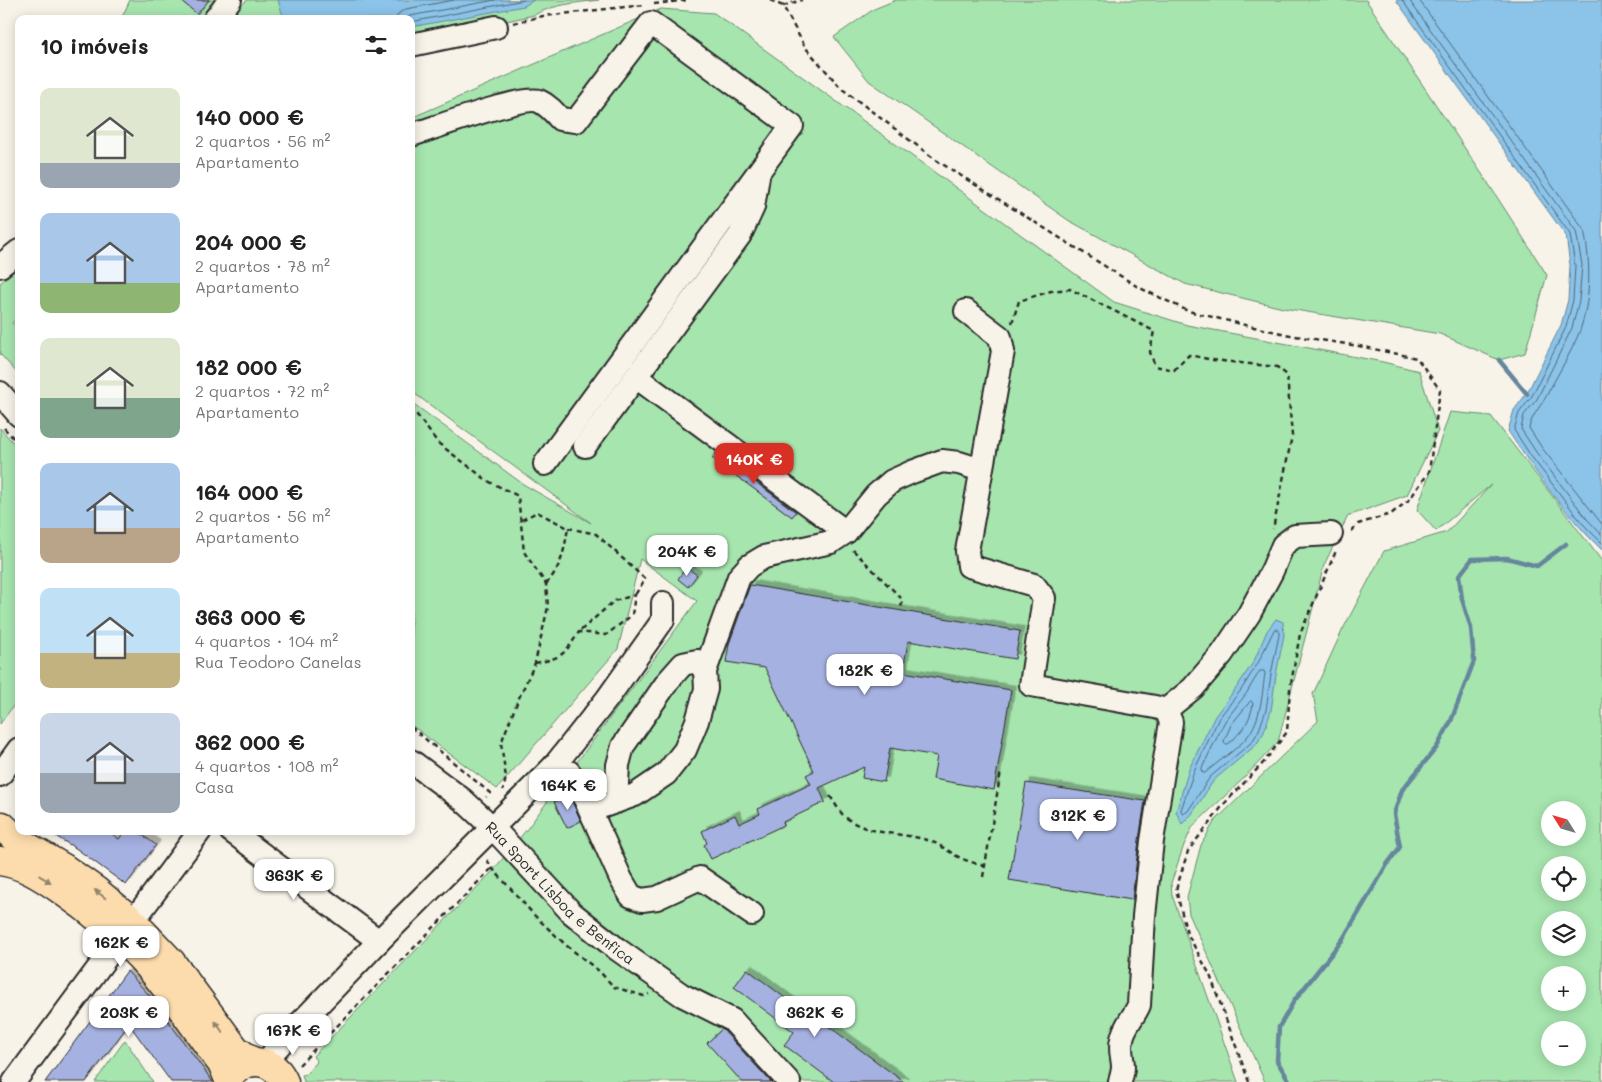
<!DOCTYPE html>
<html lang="pt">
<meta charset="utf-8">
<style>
:root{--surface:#fff;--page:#f6f6f6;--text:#222;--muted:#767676;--accent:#d93025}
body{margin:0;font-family:Mali,sans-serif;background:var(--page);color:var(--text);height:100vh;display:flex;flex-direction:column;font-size:19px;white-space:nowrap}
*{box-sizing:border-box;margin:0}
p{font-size:16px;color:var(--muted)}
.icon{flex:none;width:28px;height:28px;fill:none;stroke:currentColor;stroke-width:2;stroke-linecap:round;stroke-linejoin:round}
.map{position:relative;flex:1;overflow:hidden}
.details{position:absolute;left:15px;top:15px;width:400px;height:820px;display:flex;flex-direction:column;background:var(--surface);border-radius:10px;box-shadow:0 2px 12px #0003}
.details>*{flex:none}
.needle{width:32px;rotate:307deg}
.buttons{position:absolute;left:1541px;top:801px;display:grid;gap:10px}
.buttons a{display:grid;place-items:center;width:45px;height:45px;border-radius:50%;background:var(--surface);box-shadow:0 2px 12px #0003;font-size:25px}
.price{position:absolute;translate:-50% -42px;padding:0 11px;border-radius:10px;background:#fff;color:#222;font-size:16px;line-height:32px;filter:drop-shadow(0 1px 2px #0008)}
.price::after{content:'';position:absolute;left:50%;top:30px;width:15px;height:11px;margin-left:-8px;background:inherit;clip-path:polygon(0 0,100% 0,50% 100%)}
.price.active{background:var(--accent);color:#fff}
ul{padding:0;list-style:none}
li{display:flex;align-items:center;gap:15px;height:125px;padding:0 25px}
li span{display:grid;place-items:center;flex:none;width:140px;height:100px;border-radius:10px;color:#555}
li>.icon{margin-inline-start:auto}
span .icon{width:60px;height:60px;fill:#fffc;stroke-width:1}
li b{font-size:21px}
h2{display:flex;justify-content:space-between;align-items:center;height:60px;padding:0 25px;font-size:21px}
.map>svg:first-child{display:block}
.green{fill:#a6e5ae;stroke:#68886c;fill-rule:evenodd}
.water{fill:#8bc3e9;stroke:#65869d}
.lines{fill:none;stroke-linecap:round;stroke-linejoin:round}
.shore{stroke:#516877;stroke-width:1}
.stream{stroke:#65869d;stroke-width:4.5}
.building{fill:#a5b1e1;stroke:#2b2b2b;filter:url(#shadow)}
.minor-casing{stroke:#2b2b2b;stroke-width:26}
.major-casing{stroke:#2b2b2b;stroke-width:31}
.path{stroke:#2b2b2b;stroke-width:2.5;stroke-dasharray:5 4;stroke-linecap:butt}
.minor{stroke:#f7f3e8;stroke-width:22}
.major{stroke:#fcdcac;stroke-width:28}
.oneway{fill:#94846c}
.labels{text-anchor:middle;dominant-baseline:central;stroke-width:5;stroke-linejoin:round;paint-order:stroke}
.street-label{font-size:15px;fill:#2b2b2b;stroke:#f7f3e8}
</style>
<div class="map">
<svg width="1602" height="1082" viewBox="0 0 1602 1082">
<defs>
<filter id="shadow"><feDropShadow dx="4.5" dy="-4.5" stdDeviation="0" flood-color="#0004"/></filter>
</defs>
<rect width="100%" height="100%" fill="#f7f3e8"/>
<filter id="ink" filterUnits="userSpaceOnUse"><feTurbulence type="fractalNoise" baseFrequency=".02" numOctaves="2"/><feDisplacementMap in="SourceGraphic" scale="10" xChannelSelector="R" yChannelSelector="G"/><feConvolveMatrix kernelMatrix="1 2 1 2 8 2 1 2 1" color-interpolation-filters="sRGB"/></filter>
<g filter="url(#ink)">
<g class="green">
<path d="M130,0H217L201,19H121Z"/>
<path d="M247,0H599C577,3 554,4 534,15L411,42V19H228Z"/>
<path d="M896,0H1366L1488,183L1547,275L1525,353L1499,360L1440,334L1283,308L1185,284L1068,220L869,81L834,37L874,9Z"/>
<path d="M661,9L714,13L1114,302L1187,325L1383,362L1419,371L1438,431L1407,495L1348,516L1324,565L1278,742L1243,779L1193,826L1184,845L1171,883L1172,895L1238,1082H304L302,1075L306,1074L317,1062L313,1056L491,873L527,829L697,601L640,559L618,649L497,789L411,725V402L523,484L591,523L411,391V118Z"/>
<path d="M19,267V316L12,323L19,329V375L0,354V283Z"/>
<path d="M1450,412L1491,416L1602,561V1082H1265L1189,914L1187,897L1201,845L1214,822L1318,721L1313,694L1342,631L1384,551L1447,532L1492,484L1436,531L1417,510ZM1550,810H1578V838H1550ZM1550,865H1578V892H1550ZM1550,920H1578V948H1550ZM1550,975H1578V1002H1550ZM1550,1030H1578V1058H1550Z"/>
<path d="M0,428L19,449V698L0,724Z"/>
<path d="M125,1040L153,1082H95Z"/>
</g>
<g class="water">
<path d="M278,0H534L524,6L411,27V19H284Z"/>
<path d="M1396,0H1602V550C1567,517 1535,472 1508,431L1514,410L1527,393L1561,325L1568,300L1570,265L1566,236Z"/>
<path d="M1276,619L1283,622L1284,635L1276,675L1271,711L1264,732L1256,745L1214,780L1192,814L1182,824L1176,812L1189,769L1215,716L1237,687L1254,661L1267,631Z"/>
</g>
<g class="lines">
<g class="shore">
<path d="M1402,0L1570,234L1575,265L1573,300L1566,327L1532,396L1519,413L1514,430L1531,456L1582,523L1602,543"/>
<path d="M1409,0L1576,231L1582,265L1579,301L1572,328L1537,399L1524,415L1521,429L1536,452L1587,519L1602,535"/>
<path d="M1419,0L1584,230C1591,263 1591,301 1579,333C1571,353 1559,372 1549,391C1543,404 1532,414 1529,428L1542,448L1602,524"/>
<path d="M395,19L399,13L406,9L454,0"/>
<path d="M404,19L410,16L495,0"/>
<path d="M411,22L524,0"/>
<path d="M1275,629L1279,630V635L1271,674L1266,710L1259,730L1252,742L1210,777L1188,811L1183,814L1181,810L1194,771L1219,718L1241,690L1258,663L1272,634Z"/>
<path d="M1260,671H1264L1265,673C1262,695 1261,720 1247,737C1238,749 1217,762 1205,773H1203L1201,770L1225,721L1246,694Z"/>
<path d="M1251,701L1253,703C1251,721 1241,733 1228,744H1225L1224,741L1231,725Z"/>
</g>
<g class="stream">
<path d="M1499,360L1527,394"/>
<path d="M1290,1082L1277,1061L1279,1027L1294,1001L1343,939L1388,863L1400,847L1394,814L1402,790L1437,747L1451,721L1474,661L1471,628L1462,599L1459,576L1472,559L1507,558L1537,566L1566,544"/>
</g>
</g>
<g class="building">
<path d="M180,0H209L197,14Z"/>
<path d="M716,453L796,512L792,517L712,458Z"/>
<path d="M686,567L697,575L688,587L678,579Z"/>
<path d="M750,585L1020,631L1015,659L908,641L903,672L1011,690L994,790L933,779L937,756L890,748L884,782L862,778L864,767L819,788L825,802L783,822L784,825L711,859L704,845L707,843L702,831L735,815L739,824L760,814L758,809L811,784L806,775L814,771L765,668L726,662L729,644Z"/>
<path d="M1026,783L1145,801L1139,840L1132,900L1009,880Z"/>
<path d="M569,795L581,821L567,828L554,802Z"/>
<path d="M47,831H108L119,839L125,831H137L156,845L126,885L77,849Z"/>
<path d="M747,969L806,1014L808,1011L904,1082H834L784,1045L794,1032L734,987Z"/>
<path d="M127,971L149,995L213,1082H171L129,1024L86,1082H45Z"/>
<path d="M722,1029L724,1031L771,1082H742L707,1043Z"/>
</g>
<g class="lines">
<defs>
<g id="minor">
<path d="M215,19L230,0"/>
<path d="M411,45L496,27"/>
<path d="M411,135C432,129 523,95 539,101C548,105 554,112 560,119L576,121L651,23L792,126L545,464"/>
<path d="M0,266L19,251"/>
<path d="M966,311L1000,337L1003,351L967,551L969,566L1034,585L1044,598L1031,685L1155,707L1166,710L1171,722L1152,841L1144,916L1139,1005C1134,1017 1124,1026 1122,1039C1119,1051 1123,1057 1123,1067C1123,1072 1121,1077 1120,1082"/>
<path d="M636,377L846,532"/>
<path d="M0,393L19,415"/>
<path d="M585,446L740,235L753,207L758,176"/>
<path d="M705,671L739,577L749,566L764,557L831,542L846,532L876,495L892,481L912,472L942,461L959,463L981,470"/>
<path d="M1166,710L1193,688L1222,654L1249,614L1272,571L1283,545L1295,536L1331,534"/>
<path id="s1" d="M411,761L463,800L493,828L572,913L617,949L682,995L732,1020L789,1082"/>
<path d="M554,766L569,772L581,789L586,801L604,806L635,795L666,774L685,750L697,721L706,689L705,671L697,661L683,664L668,681L623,746L618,765L616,802"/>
<path d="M0,775L19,749"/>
<path d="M586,801L621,879L631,896L642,900L657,898L700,878L752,914"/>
<path d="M231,831L379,941"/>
<path d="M267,1064L275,1050L286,1038L379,941L554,766L607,699L663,620V603"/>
<path d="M14,1082L200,831"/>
</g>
<g id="major">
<path d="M2,826L18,841L62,867L96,891L132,921L171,962L236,1050L253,1062"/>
<path d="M0,861C23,864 43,877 61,890C90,910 118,933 142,959C172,991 196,1030 223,1065L229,1080"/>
<path d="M237,1069C254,1056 276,1062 284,1082"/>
</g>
</defs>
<use href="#minor" class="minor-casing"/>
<use href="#major" class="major-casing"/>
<g class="path">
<path d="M770,0L783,6L805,47L841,88L936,160L1138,287L1188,311L1245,325L1295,336L1359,346L1417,358L1440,390L1429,472L1409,500L1391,514L1358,524L1350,533"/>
<path d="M654,4L688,0"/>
<path d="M783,6L802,0"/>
<path d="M513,23L543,16L644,5"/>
<path d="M1012,323L1019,301L1051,291L1070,289L1154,331L1150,352L1155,366L1174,370L1189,355L1213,360L1277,367L1287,375L1292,436L1273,529"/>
<path d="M411,407L438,443L488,481L518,496L524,552L546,584L548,607L535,663L518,700L501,743L506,778L503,790"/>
<path d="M4,428L19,444"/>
<path d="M522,520L537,512L568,528C564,551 562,566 546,584"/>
<path d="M568,528L596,534L645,579L635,595"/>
<path d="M853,550L902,599L901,611"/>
<path d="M535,663C562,658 564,655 579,632L606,635L632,615L635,595L614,601L579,632"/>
<path d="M411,727L490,793L486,797"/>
<path d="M830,796C834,802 838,809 843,815C867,837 901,831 930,841C942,845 951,854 963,859C970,862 978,864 985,866"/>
<path d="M487,860L492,868L536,917L567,946L599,971L614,987L644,996L649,994"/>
<path d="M983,877L1001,771"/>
<path d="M299,1065L492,868"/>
<path d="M1249,1082L1210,975L1187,933L1176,890L1188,851L1224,804L1264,762L1287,732L1290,689L1300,634L1336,551"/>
</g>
<use href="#minor" class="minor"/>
<use href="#major" class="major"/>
</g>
<defs><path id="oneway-solid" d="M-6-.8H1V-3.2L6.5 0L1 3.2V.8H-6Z" transform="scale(1.25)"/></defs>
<g class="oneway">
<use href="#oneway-solid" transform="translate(45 879) rotate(31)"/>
<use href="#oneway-solid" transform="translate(100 894) rotate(-142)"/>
<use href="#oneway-solid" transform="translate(219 1027) rotate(-126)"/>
</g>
</g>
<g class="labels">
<g class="street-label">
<text stroke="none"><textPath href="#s1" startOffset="200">Rua Sport Lisboa e Benfica</textPath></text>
</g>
</g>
</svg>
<div class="buttons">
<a><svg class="needle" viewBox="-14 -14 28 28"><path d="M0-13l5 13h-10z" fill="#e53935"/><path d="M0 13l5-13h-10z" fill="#767676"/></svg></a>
<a><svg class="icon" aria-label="locate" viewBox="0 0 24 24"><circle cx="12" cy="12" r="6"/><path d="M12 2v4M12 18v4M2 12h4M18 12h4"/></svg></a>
<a><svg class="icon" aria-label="layers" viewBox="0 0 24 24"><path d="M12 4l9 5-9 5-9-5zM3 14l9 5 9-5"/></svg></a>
<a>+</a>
<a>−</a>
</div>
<b class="price active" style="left:754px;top:485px">140K €</b>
<b class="price" style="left:687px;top:577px">204K €</b>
<b class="price" style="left:865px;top:696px">182K €</b>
<b class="price" style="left:568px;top:811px">164K €</b>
<b class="price" style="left:1078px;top:841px">312K €</b>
<b class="price" style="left:294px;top:901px">363K €</b>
<b class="price" style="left:121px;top:968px">162K €</b>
<b class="price" style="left:129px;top:1038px">203K €</b>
<b class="price" style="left:815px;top:1038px">362K €</b>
<b class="price" style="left:293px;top:1056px">167K €</b>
<section class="details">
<h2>10 imóveis<svg class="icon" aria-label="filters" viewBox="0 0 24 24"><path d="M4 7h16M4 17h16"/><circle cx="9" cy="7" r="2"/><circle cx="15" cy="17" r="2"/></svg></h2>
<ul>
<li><span style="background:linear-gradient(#dfe7d0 75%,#9aa5b1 0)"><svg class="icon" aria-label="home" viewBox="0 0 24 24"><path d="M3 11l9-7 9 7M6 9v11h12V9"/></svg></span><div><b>140 000 €</b><p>2 quartos · 56 m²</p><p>Apartamento</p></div></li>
<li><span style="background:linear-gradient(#a9c7e8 70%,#8fb573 0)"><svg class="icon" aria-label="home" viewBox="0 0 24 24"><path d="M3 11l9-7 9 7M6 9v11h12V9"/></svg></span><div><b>204 000 €</b><p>2 quartos · 78 m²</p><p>Apartamento</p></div></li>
<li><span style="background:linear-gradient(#dfe7d0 60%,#7fa58c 0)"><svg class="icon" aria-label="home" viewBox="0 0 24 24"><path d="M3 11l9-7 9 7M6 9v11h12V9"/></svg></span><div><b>182 000 €</b><p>2 quartos · 72 m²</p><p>Apartamento</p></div></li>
<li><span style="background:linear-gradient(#a9c7e8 65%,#b9a48a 0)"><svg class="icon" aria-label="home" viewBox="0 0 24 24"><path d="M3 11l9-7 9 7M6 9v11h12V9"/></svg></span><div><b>164 000 €</b><p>2 quartos · 56 m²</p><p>Apartamento</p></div></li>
<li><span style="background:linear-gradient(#bfe0f5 65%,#c2b280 0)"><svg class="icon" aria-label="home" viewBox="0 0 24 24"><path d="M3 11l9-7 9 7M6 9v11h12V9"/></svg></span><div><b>363 000 €</b><p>4 quartos · 104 m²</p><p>Rua Teodoro Canelas</p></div></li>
<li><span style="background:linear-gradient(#c9d6e8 60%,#9aa5b1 0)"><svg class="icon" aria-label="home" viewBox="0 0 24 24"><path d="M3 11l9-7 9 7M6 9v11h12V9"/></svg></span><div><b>362 000 €</b><p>4 quartos · 108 m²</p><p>Casa</p></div></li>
</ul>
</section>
</div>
